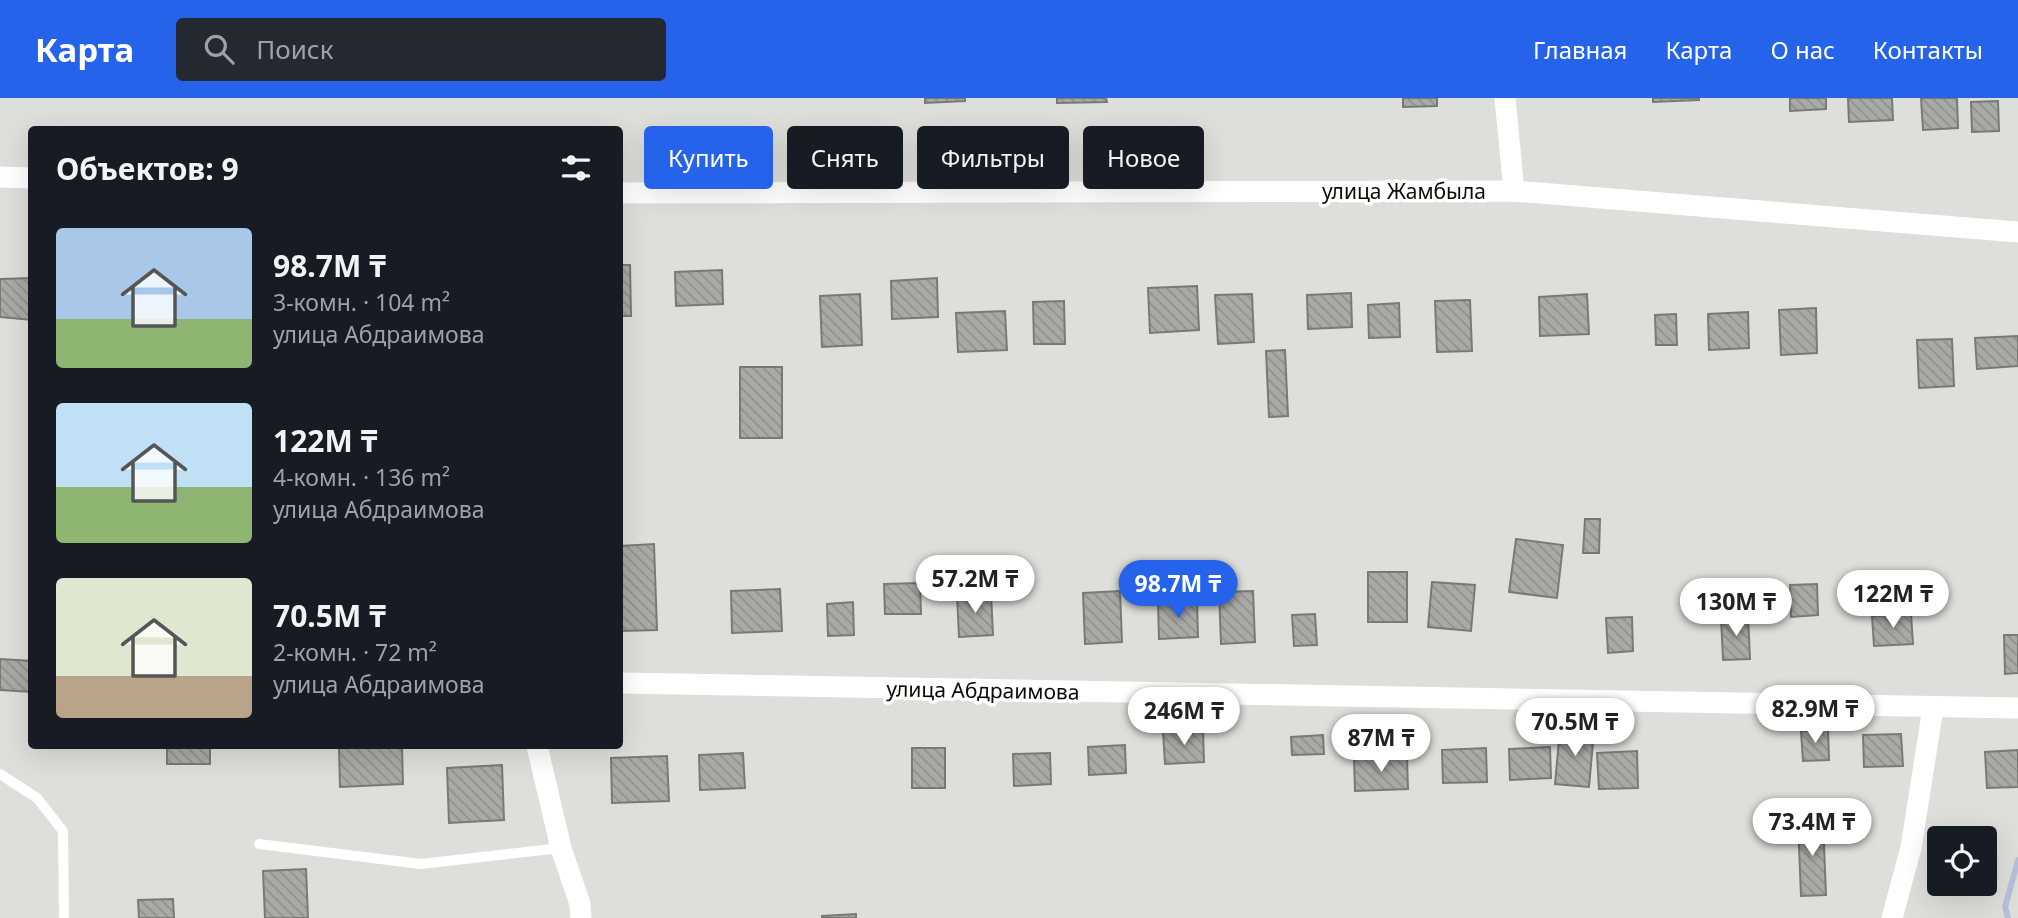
<!DOCTYPE html>
<html lang="ru">
<meta charset="utf-8">
<style>
:root{--surface:#171b24;--page:#242831;--text:#f1f3f6;--muted:#9ea1a6;--accent:#2563eb}
body{margin:0;font-family:"Noto Sans",sans-serif;background:var(--page);color:var(--text);height:100vh;display:flex;flex-direction:column;font-size:26px;white-space:nowrap}
*{box-sizing:border-box;margin:0}
p{font-size:23px;color:var(--muted)}
.icon{flex:none;width:38px;height:38px;fill:none;stroke:currentColor;stroke-width:2;stroke-linecap:round;stroke-linejoin:round}
.map{position:relative;flex:1;overflow:hidden}
.details{position:absolute;left:28px;top:28px;width:595px;height:623px;display:flex;flex-direction:column;background:var(--surface);border-radius:7px;box-shadow:0 7px 28px #0002}
.details>*{flex:none}
.guide{position:absolute;left:644px;top:28px;width:665px;height:63px;display:flex;gap:14px}
.controls{position:absolute;left:1927px;top:728px;display:grid;gap:14px}
.controls a{display:grid;place-items:center;width:70px;height:70px;border-radius:7px;background:var(--surface);box-shadow:0 7px 28px #0002;font-size:35px}
.price{position:absolute;translate:-50% -60px;padding:0 16px;border-radius:24px;background:#fff;color:#222;font-size:23px;line-height:46px;filter:drop-shadow(0 2px 4px #0008)}
.price::after{content:'';position:absolute;left:50%;top:42px;width:21px;height:16px;margin-left:-10px;background:inherit;clip-path:polygon(0 0,100% 0,50% 100%)}
.price.active{background:var(--accent);color:#fff}
ul{padding:0;list-style:none}
li{display:flex;align-items:center;gap:21px;height:175px;padding:0 28px}
li span{display:grid;place-items:center;flex:none;width:196px;height:140px;border-radius:7px;color:#555}
li>.icon{margin-inline-start:auto}
span .icon{width:84px;height:84px;fill:#fffc;stroke-width:1}
li b{font-size:30px}
h2{display:flex;justify-content:space-between;align-items:center;height:84px;padding:0 28px;font-size:30px}
.pill{padding:0 24px;border-radius:7px;background:var(--surface);box-shadow:0 7px 28px #0002;font-size:24px;line-height:63px}
.pill.active{background:var(--accent);color:#fff}
header{display:flex;align-items:center;gap:42px;box-sizing:border-box;height:98px;padding:0 35px;background:var(--accent);color:#fff}
header strong{font-size:33px}
nav{display:flex;gap:38px;margin-inline-start:auto;font-size:24px}
.search{width:490px;height:63px;background:var(--page);display:flex;align-items:center;gap:18px;box-sizing:border-box;padding:0 24px;border-radius:7px;color:var(--muted);font-size:26px}
.map>svg:first-child{display:block}
.lines{fill:none;stroke-linecap:round;stroke-linejoin:round}
.stream{stroke:#b8bfdb;stroke-width:6}
.building{fill:url(#building-back-hatch);stroke:#787a75;stroke-width:2}
.lane{stroke:#fff;stroke-width:10}
.street{stroke:#fff;stroke-width:21}
.labels{text-anchor:middle;dominant-baseline:central;stroke-width:7;stroke-linejoin:round;paint-order:stroke}
.street-label{font-size:21px;fill:#0b0c0a;stroke:#fff}
</style>
<header>
<strong>Карта</strong>
<div class="search"><svg class="icon" aria-label="search" viewBox="0 0 24 24"><circle cx="10" cy="10" r="6"/><path d="M15 15l6 6"/></svg>Поиск</div>
<nav><a>Главная</a><a>Карта</a><a>О нас</a><a>Контакты</a></nav>
</header>
<div class="map">
<svg width="2018" height="820" viewBox="0 0 2018 820">
<defs>
<pattern id="building-back-hatch" width="6" height="6" patternUnits="userSpaceOnUse" patternTransform="scale(1.75)"><rect width="6" height="6" fill="#a9aaa6"/><path d="M-1 5l2 2M0 0l6 6M5-1l2 2" fill="none" stroke="#90918e"/></pattern>
</defs>
<rect width="100%" height="100%" fill="#dedfda"/>
<g class="lines">
<path class="stream" d="M2008,820L2005,809L2018,762"/>
</g>
<g class="building">
<path d="M925,0H965V3L925,5Z"/>
<path d="M1057,0H1106L1107,4L1057,5Z"/>
<path d="M1403,0H1437V8L1403,9Z"/>
<path d="M1653,0H1699V2L1653,4Z"/>
<path d="M1790,0H1826V11L1790,13Z"/>
<path d="M1848,0H1892L1893,22L1849,24Z"/>
<path d="M1921,0H1957L1958,30L1923,32Z"/>
<path d="M1998,3L1999,33L1972,34L1971,4Z"/>
<path d="M620,167H630L631,218H620Z"/>
<path d="M722,172L723,206L676,208L675,174Z"/>
<path d="M32,180V222L0,219V181Z"/>
<path d="M937,180L938,219L892,221L891,183Z"/>
<path d="M1197,188L1199,232L1150,235L1148,190Z"/>
<path d="M1351,195L1352,229L1308,231L1307,197Z"/>
<path d="M860,196L862,247L822,249L820,198Z"/>
<path d="M1252,196L1254,244L1218,246L1215,197Z"/>
<path d="M1587,196L1589,236L1540,238L1539,199Z"/>
<path d="M1470,202L1472,253L1437,254L1435,203Z"/>
<path d="M1064,203L1065,246H1034L1033,204Z"/>
<path d="M1399,205L1400,239L1369,240L1368,207Z"/>
<path d="M1816,210L1817,255L1781,257L1779,212Z"/>
<path d="M1005,213L1007,252L958,254L956,215Z"/>
<path d="M1748,214L1749,250L1709,252L1708,216Z"/>
<path d="M1676,216L1677,247H1656L1655,217Z"/>
<path d="M2018,238V268L1977,271L1975,240Z"/>
<path d="M1952,241L1954,288L1919,290L1917,242Z"/>
<path d="M1285,252L1288,318L1269,319L1266,253Z"/>
<rect x="740" y="269" width="42" height="71"/>
<path d="M1585,421H1600L1599,455H1583Z"/>
<path d="M1516,441L1563,447L1557,500L1509,494Z"/>
<path d="M654,446L657,532L621,533L620,448Z"/>
<rect x="1368" y="474" width="39" height="50"/>
<path d="M1432,484L1475,487L1471,533L1428,529Z"/>
<path d="M920,485L921,516H885L884,486Z"/>
<path d="M1817,486L1818,517L1791,519L1790,487Z"/>
<path d="M780,491L782,533L732,535L731,493Z"/>
<path d="M1120,493L1122,544L1085,546L1083,495Z"/>
<path d="M1253,493L1255,544L1221,546L1219,494Z"/>
<path d="M991,495L993,537L959,539L957,497Z"/>
<path d="M1197,503L1198,539L1159,541L1158,505Z"/>
<path d="M853,504L854,537L828,538L827,506Z"/>
<path d="M1315,516L1317,547L1294,548L1292,517Z"/>
<path d="M1911,516L1913,546L1874,548L1872,518Z"/>
<path d="M1748,518L1750,561L1723,562L1721,519Z"/>
<path d="M1632,519L1633,553L1608,555L1606,520Z"/>
<path d="M2004,537H2018V575L2005,576Z"/>
<path d="M0,561L32,563V594L0,592Z"/>
<path d="M1560,631L1594,633L1589,689L1555,686Z"/>
<path d="M1828,631L1829,662L1803,663L1801,633Z"/>
<path d="M1203,632L1204,664L1165,666L1163,633Z"/>
<path d="M1901,636L1903,668L1864,669L1863,637Z"/>
<path d="M1323,637L1324,656L1292,657L1291,639Z"/>
<path d="M1125,647L1126,675L1089,677L1088,649Z"/>
<rect x="167" y="648" width="43" height="18"/>
<path d="M402,648L403,686L340,689L339,650Z"/>
<path d="M1550,649L1551,680L1510,682L1509,651Z"/>
<rect x="912" y="650" width="33" height="40"/>
<path d="M1486,650L1487,684L1443,685L1442,652Z"/>
<path d="M2018,652V689L1987,690L1985,654Z"/>
<path d="M1637,653L1638,690L1599,691L1597,655Z"/>
<path d="M743,655L745,690L700,692L699,657Z"/>
<path d="M1050,655L1051,686L1014,688L1013,656Z"/>
<path d="M667,658L669,703L612,705L611,660Z"/>
<path d="M1407,659L1408,691L1355,693L1354,661Z"/>
<path d="M502,667L504,722L449,725L447,670Z"/>
<path d="M1823,722L1826,797L1801,798L1798,724Z"/>
<path d="M306,771L308,820H265L263,773Z"/>
<path d="M173,801L174,820H139L138,802Z"/>
<path d="M856,816V820H822V818Z"/>
</g>
<g class="lines">
<g class="lane">
<path d="M0,676L37,700L63,733L64,820"/>
<path d="M259,746L421,766L561,750"/>
</g>
<g class="street">
<path d="M1505,0L1514,93"/>
<path d="M0,79L32,80"/>
<path d="M620,95L1514,93L2018,134"/>
<path d="M620,585L2018,610"/>
<path d="M537,648L561,750L580,806L581,820"/>
<path d="M1892,820L1911,750L1933,610"/>
</g>
</g>
<g class="labels">
<g class="street-label">
<text x="1404" y="93">улица Жамбыла</text>
<text transform="translate(983 592) rotate(1)">улица Абдраимова</text>
</g>
</g>
</svg>
<div class="controls">
<a><svg class="icon" aria-label="locate" viewBox="0 0 24 24"><circle cx="12" cy="12" r="6"/><path d="M12 2v4M12 18v4M2 12h4M18 12h4"/></svg></a>
</div>
<b class="price" style="left:975px;top:517px">57.2M ₸</b>
<b class="price active" style="left:1178px;top:522px">98.7M ₸</b>
<b class="price" style="left:1893px;top:532px">122M ₸</b>
<b class="price" style="left:1736px;top:540px">130M ₸</b>
<b class="price" style="left:1815px;top:647px">82.9M ₸</b>
<b class="price" style="left:1184px;top:649px">246M ₸</b>
<b class="price" style="left:1575px;top:660px">70.5M ₸</b>
<b class="price" style="left:1381px;top:676px">87M ₸</b>
<b class="price" style="left:1812px;top:760px">73.4M ₸</b>
<div class="guide">
<a class="pill active">Купить</a>
<a class="pill">Снять</a>
<a class="pill">Фильтры</a>
<a class="pill">Новое</a>
</div>
<section class="details">
<h2>Объектов: 9<svg class="icon" aria-label="filters" viewBox="0 0 24 24"><path d="M4 7h16M4 17h16"/><circle cx="9" cy="7" r="2"/><circle cx="15" cy="17" r="2"/></svg></h2>
<ul>
<li><span style="background:linear-gradient(#a9c7e8 65%,#8fb573 0)"><svg class="icon" aria-label="home" viewBox="0 0 24 24"><path d="M3 11l9-7 9 7M6 9v11h12V9"/></svg></span><div><b>98.7M ₸</b><p>3-комн. · 104 m²</p><p>улица Абдраимова</p></div></li>
<li><span style="background:linear-gradient(#bfe0f5 60%,#8fb573 0)"><svg class="icon" aria-label="home" viewBox="0 0 24 24"><path d="M3 11l9-7 9 7M6 9v11h12V9"/></svg></span><div><b>122M ₸</b><p>4-комн. · 136 m²</p><p>улица Абдраимова</p></div></li>
<li><span style="background:linear-gradient(#dfe7d0 70%,#b9a48a 0)"><svg class="icon" aria-label="home" viewBox="0 0 24 24"><path d="M3 11l9-7 9 7M6 9v11h12V9"/></svg></span><div><b>70.5M ₸</b><p>2-комн. · 72 m²</p><p>улица Абдраимова</p></div></li>
</ul>
</section>
</div>
